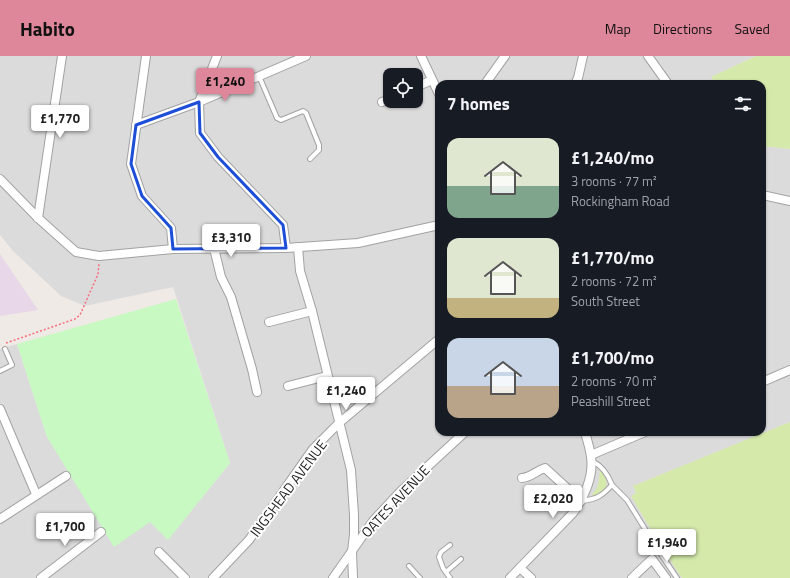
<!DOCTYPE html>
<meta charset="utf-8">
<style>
:root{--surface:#171b24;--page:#20242c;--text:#f1f3f6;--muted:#9ea1a6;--accent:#df879a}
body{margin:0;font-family:"Titillium Web",sans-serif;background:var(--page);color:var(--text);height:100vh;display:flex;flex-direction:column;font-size:15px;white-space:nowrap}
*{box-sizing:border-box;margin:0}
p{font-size:13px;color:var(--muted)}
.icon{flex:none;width:22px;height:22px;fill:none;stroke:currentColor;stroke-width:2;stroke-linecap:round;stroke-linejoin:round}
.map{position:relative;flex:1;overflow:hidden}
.details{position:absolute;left:435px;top:24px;width:331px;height:356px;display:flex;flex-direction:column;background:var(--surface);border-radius:12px;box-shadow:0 1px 3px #0004}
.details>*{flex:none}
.controls{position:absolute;left:383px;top:12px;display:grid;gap:8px}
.controls a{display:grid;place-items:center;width:40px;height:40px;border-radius:8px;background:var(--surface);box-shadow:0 1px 3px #0004;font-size:20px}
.price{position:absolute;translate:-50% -34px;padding:0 9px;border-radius:4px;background:#fff;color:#222;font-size:13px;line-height:26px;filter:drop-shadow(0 1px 2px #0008)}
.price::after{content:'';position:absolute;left:50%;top:24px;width:12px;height:9px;margin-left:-6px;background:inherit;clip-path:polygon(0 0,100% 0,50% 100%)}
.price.selected{background:var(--accent);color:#111}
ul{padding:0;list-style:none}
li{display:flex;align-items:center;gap:12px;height:100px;padding:0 12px}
li span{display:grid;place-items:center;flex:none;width:112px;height:80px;border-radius:12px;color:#555}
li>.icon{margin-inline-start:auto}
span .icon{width:48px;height:48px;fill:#fffc;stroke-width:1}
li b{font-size:17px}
h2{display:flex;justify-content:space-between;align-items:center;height:48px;padding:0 12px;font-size:17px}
header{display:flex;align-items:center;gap:24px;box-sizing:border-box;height:56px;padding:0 20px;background:var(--accent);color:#111}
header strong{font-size:19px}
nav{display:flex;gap:22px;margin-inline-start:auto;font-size:14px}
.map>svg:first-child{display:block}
.residential{fill:#dcdbdc;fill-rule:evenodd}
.industrial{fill:#e8d7e8}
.grass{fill:#d5e9ab}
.park{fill:#c8f9c2}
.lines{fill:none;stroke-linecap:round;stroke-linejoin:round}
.lane-casing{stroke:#a2a2a2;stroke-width:6}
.street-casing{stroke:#a2a2a2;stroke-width:10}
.path{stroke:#f86d79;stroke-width:1.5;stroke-dasharray:2 2;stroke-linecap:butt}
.lane{stroke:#fff;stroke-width:4}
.street{stroke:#fff;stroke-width:8}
.marked{fill:none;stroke:#1d4ed8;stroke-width:3;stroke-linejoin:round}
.labels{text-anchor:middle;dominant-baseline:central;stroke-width:4;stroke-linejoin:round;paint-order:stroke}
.street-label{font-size:14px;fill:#1e1e1e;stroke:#fff}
</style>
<header>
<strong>Habito</strong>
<nav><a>Map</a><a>Directions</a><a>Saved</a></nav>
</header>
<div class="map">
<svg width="790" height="522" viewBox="0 0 790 522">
<rect width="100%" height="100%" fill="#efeae5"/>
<path class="residential" d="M0,0H756L711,21L716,28H439V376H762V90L790,93V366L633,430L636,437L632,441L662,492L682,522H0V293L17,288L47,381L150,466L168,483L230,407L173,231L85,250L61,240L13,195L0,179ZM390,19H416V45H390Z"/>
<path class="industrial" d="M0,198L38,254L0,260Z"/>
<g class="grass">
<path d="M756,0H790V93L762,90V28H716L711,21Z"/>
<path d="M790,366V522H682L662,492L631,440L636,437L633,430Z"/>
<path d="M600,412C606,425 612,428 599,438C595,441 594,442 590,442C594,436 599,430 599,423C600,419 599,416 600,412Z"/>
</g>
<path class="park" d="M176,243L230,407L168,484L150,466L114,491L47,381L17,288Z"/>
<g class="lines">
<defs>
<g id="lane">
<path d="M259,20L277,62L281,64L303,55L306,57L319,89V94L310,103"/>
<path d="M0,315L12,309L5,293"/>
<path d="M592,405C602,410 608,418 612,429"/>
<path d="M582,445C597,443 602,440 612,429L627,444L658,494L677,522"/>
<path d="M450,489L441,496L439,501L443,512L450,522"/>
<path d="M409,510L420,522"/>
<path d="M446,516L461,503"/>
</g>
<g id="street">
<path d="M146,0L131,108L142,140L171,172L173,193"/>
<path d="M217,0L199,46L200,77L218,101L283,169L286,192"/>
<path d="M421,0L439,38"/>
<path d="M648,0L668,28"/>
<path d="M485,28L505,0"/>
<path d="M575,28L578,22L583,0"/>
<path d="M416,31L432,24"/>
<path d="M382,46L390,43"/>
<path d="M136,69L199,46L306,0"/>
<path d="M0,123L38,162L76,196L99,200L173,193L286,192L358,187L439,169"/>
<path d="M762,139L790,145"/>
<path d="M38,162L62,0"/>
<path d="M298,191L300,215L312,255L351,414L354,459V478L352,496L353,522"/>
<path d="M214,192L221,221L231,241L252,313L257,336"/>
<path d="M269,266L312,255"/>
<path d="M762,326L790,314"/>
<path d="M288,330L327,320"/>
<path d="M0,353L36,438"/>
<path d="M591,399L645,376"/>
<path d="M522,422C532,421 535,415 545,412L581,445"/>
<path d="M0,463L66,420"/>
<path d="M159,496L185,522"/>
<path d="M520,512L531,522"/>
<path d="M41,522L101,476"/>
<path d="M213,522L249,484L313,393L339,367L439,283"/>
<path d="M333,522L373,465L401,435L465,376"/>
<path d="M510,522L573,457C584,441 594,421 591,401C590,392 587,384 585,376"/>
<path d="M632,522L652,503L666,522"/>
</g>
</defs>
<use href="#lane" class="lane-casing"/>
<use href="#street" class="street-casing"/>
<path class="path" d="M6,287L75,263L80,259L98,218L99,207"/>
<use href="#lane" class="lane"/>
<use href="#street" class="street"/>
</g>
<path class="marked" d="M199,46L200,77L218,101L283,169L286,192L173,193L171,172L142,140L131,108L136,69Z"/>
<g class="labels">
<g class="street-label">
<text transform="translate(288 432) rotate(-53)">INGSHEAD AVENUE</text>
<text transform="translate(395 445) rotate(-47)">OATES AVENUE</text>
</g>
</g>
</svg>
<div class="controls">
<a><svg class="icon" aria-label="locate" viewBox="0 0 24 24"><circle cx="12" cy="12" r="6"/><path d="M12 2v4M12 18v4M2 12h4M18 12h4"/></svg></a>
</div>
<b class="price selected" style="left:225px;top:46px">£1,240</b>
<b class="price" style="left:60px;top:83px">£1,770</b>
<b class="price" style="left:231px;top:202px">£3,310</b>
<b class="price" style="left:346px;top:355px">£1,240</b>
<b class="price" style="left:553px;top:463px">£2,020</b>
<b class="price" style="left:65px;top:491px">£1,700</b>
<b class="price" style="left:667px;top:507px">£1,940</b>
<section class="details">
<h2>7 homes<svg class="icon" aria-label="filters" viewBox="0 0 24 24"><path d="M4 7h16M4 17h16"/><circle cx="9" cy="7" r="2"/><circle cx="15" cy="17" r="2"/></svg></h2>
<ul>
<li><span style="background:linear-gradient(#dfe7d0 60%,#7fa58c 0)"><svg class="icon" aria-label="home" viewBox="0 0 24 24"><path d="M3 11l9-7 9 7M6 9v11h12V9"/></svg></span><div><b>£1,240/mo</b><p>3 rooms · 77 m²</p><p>Rockingham Road</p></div></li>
<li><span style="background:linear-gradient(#dfe7d0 75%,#c2b280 0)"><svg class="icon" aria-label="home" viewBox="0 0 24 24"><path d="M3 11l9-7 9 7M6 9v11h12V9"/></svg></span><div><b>£1,770/mo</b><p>2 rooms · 72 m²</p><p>South Street</p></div></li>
<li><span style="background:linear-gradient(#c9d6e8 60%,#b9a48a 0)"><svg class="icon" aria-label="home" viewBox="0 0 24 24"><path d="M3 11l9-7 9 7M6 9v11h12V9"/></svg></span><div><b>£1,700/mo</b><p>2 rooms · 70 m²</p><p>Peashill Street</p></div></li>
</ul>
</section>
</div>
